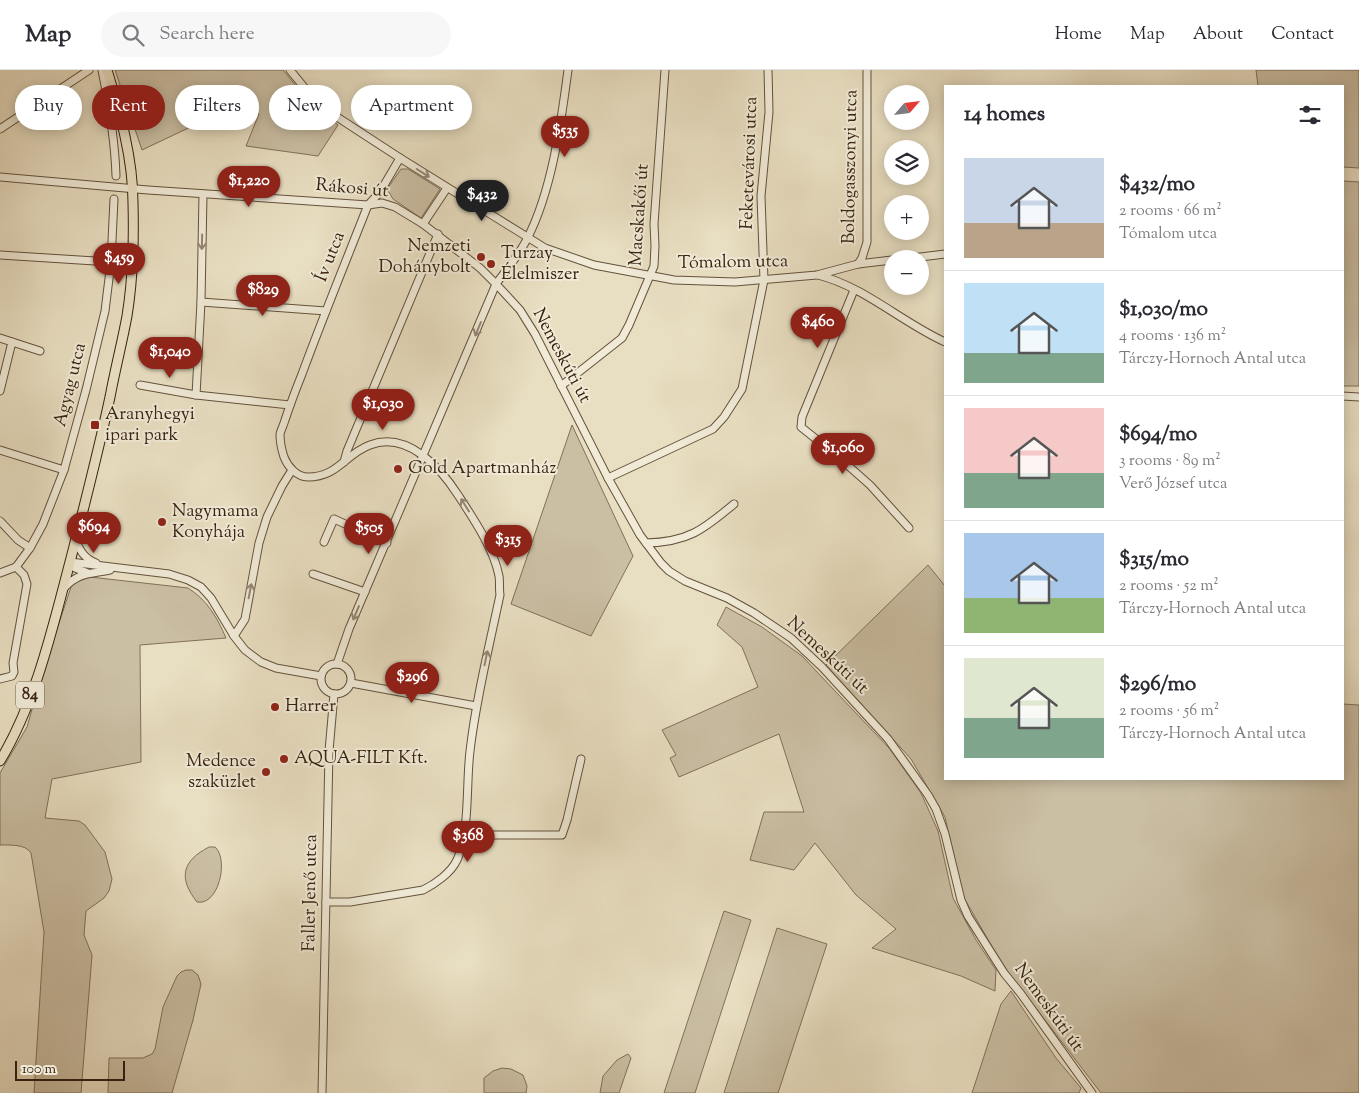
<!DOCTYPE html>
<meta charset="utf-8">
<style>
:root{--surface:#fff;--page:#f7f7f7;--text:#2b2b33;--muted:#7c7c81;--line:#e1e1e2;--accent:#8f2418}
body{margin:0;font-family:"Sorts Mill Goudy",serif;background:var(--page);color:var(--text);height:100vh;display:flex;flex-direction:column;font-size:19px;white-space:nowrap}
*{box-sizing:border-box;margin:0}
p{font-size:16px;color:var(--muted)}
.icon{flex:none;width:28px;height:28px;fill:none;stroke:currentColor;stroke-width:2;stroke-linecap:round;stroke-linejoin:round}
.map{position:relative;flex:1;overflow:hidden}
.drawer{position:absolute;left:944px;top:15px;width:400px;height:695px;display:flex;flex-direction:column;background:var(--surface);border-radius:0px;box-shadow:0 2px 12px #0003}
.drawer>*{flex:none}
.hud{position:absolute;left:15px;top:15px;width:475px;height:45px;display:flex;gap:10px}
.needle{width:32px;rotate:62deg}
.fabs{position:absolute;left:884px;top:15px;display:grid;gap:10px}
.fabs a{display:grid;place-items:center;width:45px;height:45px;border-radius:50%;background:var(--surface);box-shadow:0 2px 12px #0003;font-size:25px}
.scale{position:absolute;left:15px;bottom:12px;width:110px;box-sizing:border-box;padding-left:5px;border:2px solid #382310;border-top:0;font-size:14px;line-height:18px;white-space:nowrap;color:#382310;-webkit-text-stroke:4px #f0ead7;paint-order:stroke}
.price{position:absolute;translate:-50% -42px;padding:0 11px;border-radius:18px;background:var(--accent);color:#fff;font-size:16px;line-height:32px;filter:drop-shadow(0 1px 2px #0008)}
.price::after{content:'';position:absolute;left:50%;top:30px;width:15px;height:11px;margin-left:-8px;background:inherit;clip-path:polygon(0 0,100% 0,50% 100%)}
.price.on{background:#222;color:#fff}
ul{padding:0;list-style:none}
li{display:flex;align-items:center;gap:15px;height:125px;padding:0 20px}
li+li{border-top:1px solid var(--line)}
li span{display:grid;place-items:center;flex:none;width:140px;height:100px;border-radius:0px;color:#555}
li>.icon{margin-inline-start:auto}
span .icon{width:60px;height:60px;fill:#fffc;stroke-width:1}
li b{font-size:21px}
h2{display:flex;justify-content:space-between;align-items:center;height:60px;padding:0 20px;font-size:21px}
.pill{padding:0 18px;border-radius:22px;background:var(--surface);box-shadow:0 2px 12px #0003;font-size:18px;line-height:45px}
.pill.on{background:var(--accent);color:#fff}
header{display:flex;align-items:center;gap:30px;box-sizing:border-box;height:70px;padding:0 25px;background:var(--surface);border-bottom:1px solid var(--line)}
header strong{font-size:24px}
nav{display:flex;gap:28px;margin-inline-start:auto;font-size:18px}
.search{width:350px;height:45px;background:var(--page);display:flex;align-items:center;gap:12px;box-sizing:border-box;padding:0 18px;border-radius:28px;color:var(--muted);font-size:19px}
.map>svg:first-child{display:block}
.green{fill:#cabea3;stroke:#81705a}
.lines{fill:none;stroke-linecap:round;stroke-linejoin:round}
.minor-casing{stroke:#64523c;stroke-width:9}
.major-casing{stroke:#382310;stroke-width:11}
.minor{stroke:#f0ead7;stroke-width:7}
.major{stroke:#e8dec1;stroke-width:9}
.oneway{stroke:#948674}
.poi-dot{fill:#8f2418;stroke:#f0ead7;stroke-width:2}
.labels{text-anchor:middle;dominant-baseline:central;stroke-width:4;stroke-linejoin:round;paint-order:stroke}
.shield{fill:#f0ead7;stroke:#6f5f4c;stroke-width:1}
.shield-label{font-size:16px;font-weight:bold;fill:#382310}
.street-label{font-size:18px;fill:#382310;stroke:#f0ead7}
.poi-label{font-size:18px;fill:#382310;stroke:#f0ead7;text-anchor:start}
</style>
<header>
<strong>Map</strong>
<div class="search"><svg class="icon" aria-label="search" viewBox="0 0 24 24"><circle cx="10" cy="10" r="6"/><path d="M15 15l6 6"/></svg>Search here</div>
<nav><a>Home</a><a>Map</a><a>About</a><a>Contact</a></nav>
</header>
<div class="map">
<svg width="1359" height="1023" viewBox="0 0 1359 1023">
<rect width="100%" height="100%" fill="#e8dec1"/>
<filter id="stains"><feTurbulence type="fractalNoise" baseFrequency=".004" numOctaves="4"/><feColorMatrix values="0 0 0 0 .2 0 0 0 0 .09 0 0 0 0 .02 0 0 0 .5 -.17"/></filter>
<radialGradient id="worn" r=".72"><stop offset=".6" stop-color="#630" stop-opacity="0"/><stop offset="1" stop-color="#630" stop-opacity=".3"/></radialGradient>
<g class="green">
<path d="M115,0H283L306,28L338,55L318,86L246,76L259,44L230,32L216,38L218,44L142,80Z"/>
<path d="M1256,0H1359V98L1343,97L1342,16H1258Z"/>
<path d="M401,99H408L440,119L421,148L393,129L387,119Z"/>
<path d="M1343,111L1359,112V316H1343Z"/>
<path d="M572,355L633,486L591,566L511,534Z"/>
<path d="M928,495L945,516V709H1342L1343,634L1359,635V1023H1101L1002,894L963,826L945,747L911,689L826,595Z"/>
<path d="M90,507L188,518C207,530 217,547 226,568L140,575L141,692L52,709L45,748L79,751L85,755L105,782L112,809L109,821L104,828L86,841L84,865L92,885L81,1023H34L44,862L31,783C26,774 9,775 0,775V703L27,657L43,601L71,517L76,512Z"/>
<path d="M726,537L762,557L802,586L889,678L921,723L938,761L953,828L976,870L996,900L995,921L961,906L872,878L896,859L856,825L815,773L794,800L750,790L764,742H804L779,664L679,707L670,688L676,685L662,660L758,617L742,577L717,555Z"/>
<path d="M209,777H215C229,789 219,836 197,832C178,808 182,791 209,777Z"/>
<path d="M724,841L751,850L695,1023H664Z"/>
<path d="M777,858L827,874L778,1023H724Z"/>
<path d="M186,900H192L198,905L201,914L193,950L172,1023H108L109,988H143L152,984L155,979L163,937L177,906L181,902Z"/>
<path d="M1011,921L1056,988L1081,1018L1079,1023H972L1001,934Z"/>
<path d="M628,984L631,988L619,1023H600L603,1006L617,990Z"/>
<path d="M502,998L511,999L523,1005L527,1016L526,1023H484V1008L493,1001Z"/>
</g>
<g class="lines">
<defs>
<g id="minor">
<path d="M102,0C109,35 115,70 116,106"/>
<path d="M290,0L308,22L334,45L400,88L545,178L594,195L674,210L735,212L817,205L858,194L892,190"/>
<path d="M0,59L89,0"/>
<path d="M0,107L148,120L368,135L382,133L395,137L423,154L480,198L496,214L520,240L535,264L608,408L640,465L661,493L669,501L685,511L727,528L754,543L791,568L822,597L888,669L928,725L936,739L945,764L961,830L968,846L1004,903L1021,924L1092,1023"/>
<path d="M423,154L447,118"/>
<path d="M0,185L111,192"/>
<path d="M904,189L945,184"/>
<path d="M858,194L862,188L867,172V0"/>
<path d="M818,205C865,217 901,252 945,272"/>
<path d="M854,220L802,347L801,357L836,385L870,415L909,458"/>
<path d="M201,232L326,241"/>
<path d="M0,268L40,281"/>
<path d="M140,315L196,325L290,335"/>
<path d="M561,316L622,268L629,255L654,196L655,176L654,154L665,0"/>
<path d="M0,321L12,272"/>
<path d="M196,325L201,232L203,124"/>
<path d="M1342,326L1359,327"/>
<path d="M0,380L64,400"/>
<path d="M344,392L347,381L438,164"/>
<path d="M608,408L713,359L724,347L742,319L764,210L761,126L769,42L768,0"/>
<path d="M0,451L18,470L30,478"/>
<path d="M76,471C80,481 85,489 96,493"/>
<path d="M324,472L334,449L387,473"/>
<path d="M646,473C688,472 703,460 734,434"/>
<path d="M70,492L169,504L188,510L201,517L211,528L234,566L245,580L261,592L276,598L321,606"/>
<path d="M70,492L75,498L88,503"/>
<path d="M0,503L16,497L30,478L43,454L64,400L86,320L105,241L111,192L114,129"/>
<path d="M313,504L365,522"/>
<path d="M64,518C79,502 90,504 110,500"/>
<path d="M234,566L245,549L259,473L267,447L282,416L292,400"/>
<circle cx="336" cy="609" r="15"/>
<path d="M337,594L349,559L496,214C507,199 519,185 527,169C552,121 561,53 568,0"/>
<path d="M0,609L12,606L14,602L13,593L27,514L24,505L16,497"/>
<path d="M351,613L476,636"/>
<path d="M465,760L479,765H562L567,750L581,689"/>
<path d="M326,832H350L423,820C435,814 451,803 457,790C470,762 466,713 470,681C476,629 489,577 500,525C499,519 500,512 499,506C494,479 473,448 458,425C440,397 407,361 370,375C345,384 338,407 308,407C297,407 288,397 284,387C282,381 280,370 280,364C281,360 284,354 285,350C290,335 296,319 302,304C323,247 346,191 368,135L380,122L400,88"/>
<path d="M322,1023L329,681L334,624"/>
</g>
<path id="major" d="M0,691C36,631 52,560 70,492C84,437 98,383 110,327C115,300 122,273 127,246C133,209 134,170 133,133C133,88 120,43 107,0"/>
</defs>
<use href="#minor" class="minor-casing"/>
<use href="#major" class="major-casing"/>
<use href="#minor" class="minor"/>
<use href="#major" class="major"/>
</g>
<defs><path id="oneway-shaft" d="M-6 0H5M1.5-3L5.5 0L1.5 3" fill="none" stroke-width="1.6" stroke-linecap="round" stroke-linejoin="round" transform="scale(1.25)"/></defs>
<g class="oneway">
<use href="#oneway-shaft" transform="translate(423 103) rotate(32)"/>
<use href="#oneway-shaft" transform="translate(202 172) rotate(91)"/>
<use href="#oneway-shaft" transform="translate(478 259) rotate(113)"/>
<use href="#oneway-shaft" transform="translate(465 435) rotate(-122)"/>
<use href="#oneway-shaft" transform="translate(250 521) rotate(-79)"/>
<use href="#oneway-shaft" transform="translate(356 543) rotate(113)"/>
<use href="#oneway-shaft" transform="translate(486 588) rotate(-78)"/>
</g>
<g class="poi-dot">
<circle cx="481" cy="187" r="5"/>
<circle cx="491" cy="194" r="5"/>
<rect x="90" y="350" width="10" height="10" rx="2.5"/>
<circle cx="398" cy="399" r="5"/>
<circle cx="162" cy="452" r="5"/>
<circle cx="275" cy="637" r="5"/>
<circle cx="284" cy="689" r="5"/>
<circle cx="266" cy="702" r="5"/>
</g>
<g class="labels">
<rect class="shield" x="16" y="611.5" width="28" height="27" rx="4"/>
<g class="shield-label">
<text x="30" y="625">84</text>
</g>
<g class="street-label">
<text transform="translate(750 93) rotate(-88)">Feketevárosi utca</text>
<text transform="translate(851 97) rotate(-89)">Boldogasszonyi utca</text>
<text transform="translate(352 119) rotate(5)">Rákosi út</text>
<text transform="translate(640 145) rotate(-86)">Macskakői út</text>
<text transform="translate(331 187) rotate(-68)">Ív utca</text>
<text transform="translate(733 193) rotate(-1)">Tómalom utca</text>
<text transform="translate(561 286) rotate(62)">Nemeskúti út</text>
<text transform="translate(71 315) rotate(-76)">Agyag utca</text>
<text transform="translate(827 586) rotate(43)">Nemeskúti út</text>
<text transform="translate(311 823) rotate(-89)">Faller Jenő utca</text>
<text transform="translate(1048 938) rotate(54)">Nemeskúti út</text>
</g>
<g class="poi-label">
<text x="471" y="177" text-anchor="end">Nemzeti<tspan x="471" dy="21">Dohánybolt</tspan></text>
<text x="501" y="184">Turzay<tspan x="501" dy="21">Élelmiszer</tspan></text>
<text x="105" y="345">Aranyhegyi<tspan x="105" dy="21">ipari park</tspan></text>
<text x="408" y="399">Gold Apartmanház</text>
<text x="172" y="442">Nagymama<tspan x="172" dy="21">Konyhája</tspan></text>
<text x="285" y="637">Harrer</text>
<text x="294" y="689">AQUA-FILT Kft.</text>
<text x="256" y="692" text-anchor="end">Medence<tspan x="256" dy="21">szaküzlet</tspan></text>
</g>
</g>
<rect width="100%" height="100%" filter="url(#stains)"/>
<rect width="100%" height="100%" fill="url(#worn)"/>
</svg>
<div class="fabs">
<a><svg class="needle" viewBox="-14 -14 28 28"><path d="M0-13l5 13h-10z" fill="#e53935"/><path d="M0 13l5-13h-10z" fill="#7c7c81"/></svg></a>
<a><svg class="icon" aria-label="layers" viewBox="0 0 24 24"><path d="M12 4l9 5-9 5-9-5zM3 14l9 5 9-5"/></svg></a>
<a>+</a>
<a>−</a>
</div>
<div class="scale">100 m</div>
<b class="price" style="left:565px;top:88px">$535</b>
<b class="price" style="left:249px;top:138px">$1,220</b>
<b class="price on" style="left:482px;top:152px">$432</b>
<b class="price" style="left:119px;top:215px">$459</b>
<b class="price" style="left:263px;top:247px">$829</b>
<b class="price" style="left:818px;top:279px">$460</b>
<b class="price" style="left:170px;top:309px">$1,040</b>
<b class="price" style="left:383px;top:361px">$1,030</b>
<b class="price" style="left:843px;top:405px">$1,060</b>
<b class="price" style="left:94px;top:484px">$694</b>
<b class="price" style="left:369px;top:485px">$505</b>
<b class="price" style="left:508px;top:497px">$315</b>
<b class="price" style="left:412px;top:634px">$296</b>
<b class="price" style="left:468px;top:793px">$368</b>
<div class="hud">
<a class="pill">Buy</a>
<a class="pill on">Rent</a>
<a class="pill">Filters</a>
<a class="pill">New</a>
<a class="pill">Apartment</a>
</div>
<section class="drawer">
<h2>14 homes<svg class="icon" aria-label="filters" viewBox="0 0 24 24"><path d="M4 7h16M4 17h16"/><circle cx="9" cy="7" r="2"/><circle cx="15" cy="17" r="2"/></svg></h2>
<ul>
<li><span style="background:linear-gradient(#c9d6e8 65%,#b9a48a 0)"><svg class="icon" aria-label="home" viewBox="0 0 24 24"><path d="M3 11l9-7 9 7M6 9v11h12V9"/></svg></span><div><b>$432/mo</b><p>2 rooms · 66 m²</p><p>Tómalom utca</p></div></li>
<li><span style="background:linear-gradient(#bfe0f5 70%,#7fa58c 0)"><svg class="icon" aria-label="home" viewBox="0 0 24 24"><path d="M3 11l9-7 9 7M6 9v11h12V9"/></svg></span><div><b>$1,030/mo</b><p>4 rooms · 136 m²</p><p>Tárczy-Hornoch Antal utca</p></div></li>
<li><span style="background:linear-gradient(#f6c9c9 65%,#7fa58c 0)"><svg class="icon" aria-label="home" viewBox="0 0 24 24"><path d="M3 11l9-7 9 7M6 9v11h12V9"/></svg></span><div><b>$694/mo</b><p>3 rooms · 89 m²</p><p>Verő József utca</p></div></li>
<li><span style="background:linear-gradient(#a9c7e8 65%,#8fb573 0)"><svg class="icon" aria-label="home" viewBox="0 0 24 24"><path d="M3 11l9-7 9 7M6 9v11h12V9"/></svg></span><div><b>$315/mo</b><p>2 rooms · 52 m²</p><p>Tárczy-Hornoch Antal utca</p></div></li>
<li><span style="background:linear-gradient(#dfe7d0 60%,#7fa58c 0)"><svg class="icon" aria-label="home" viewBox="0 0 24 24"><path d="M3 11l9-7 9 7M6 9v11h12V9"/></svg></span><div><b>$296/mo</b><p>2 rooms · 56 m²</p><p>Tárczy-Hornoch Antal utca</p></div></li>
</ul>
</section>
</div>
